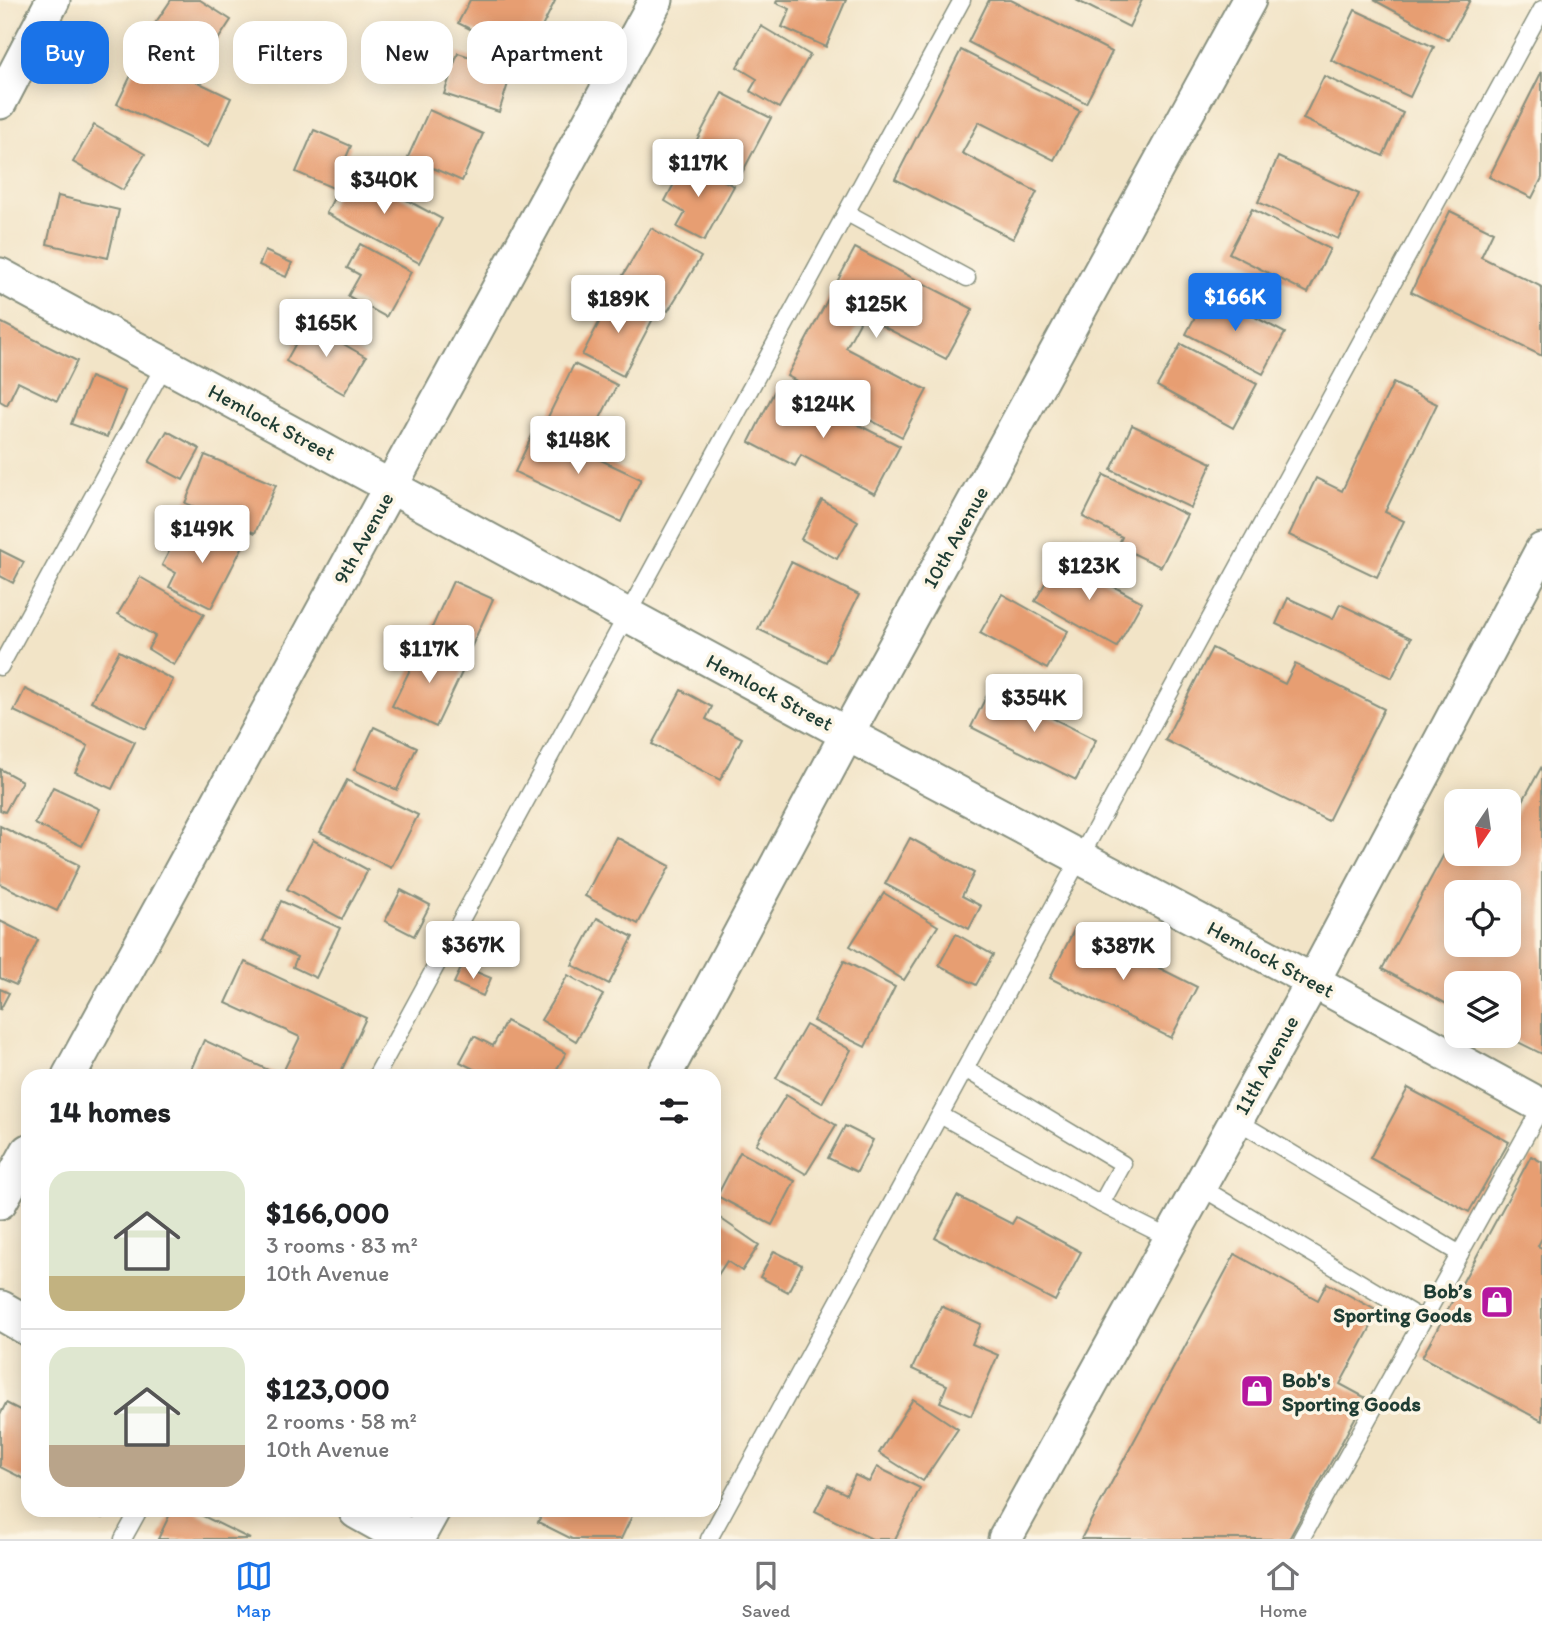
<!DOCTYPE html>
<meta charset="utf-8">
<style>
:root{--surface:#fff;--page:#f6f6f6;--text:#202124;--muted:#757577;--line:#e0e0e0;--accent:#1a73e8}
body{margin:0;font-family:Itim,sans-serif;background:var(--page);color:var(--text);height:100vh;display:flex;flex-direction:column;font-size:26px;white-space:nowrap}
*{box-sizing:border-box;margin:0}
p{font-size:23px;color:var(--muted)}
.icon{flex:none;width:38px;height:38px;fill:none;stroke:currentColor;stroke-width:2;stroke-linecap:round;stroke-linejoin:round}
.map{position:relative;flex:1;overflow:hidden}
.side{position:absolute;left:21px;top:1069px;width:700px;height:448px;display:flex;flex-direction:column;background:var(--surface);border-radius:21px;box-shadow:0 4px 18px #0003}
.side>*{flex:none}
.top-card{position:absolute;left:21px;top:21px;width:700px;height:63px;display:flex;gap:14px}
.needle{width:46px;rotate:193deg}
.controls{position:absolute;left:1444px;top:789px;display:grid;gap:14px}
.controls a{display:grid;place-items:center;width:77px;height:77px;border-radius:14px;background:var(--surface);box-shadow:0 4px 18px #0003;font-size:35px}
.price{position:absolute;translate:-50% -60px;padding:0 16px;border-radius:7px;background:#fff;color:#222;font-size:23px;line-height:46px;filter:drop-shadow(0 2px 4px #0008)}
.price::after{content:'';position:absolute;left:50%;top:42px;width:21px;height:16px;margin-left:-10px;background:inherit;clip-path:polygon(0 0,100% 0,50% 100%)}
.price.current{background:var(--accent);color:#fff}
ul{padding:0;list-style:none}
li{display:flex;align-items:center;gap:21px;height:175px;padding:0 28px}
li+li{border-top:2px solid var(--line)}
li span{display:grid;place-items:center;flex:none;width:196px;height:140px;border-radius:21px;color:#555}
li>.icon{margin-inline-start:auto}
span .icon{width:84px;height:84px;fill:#fffc;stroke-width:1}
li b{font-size:30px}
h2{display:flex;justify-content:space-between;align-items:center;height:84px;padding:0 28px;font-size:30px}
.pill{padding:0 24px;border-radius:21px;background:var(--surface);box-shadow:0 4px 18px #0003;font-size:24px;line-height:63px}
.pill.current{background:var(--accent);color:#fff}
.dock{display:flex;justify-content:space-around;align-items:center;height:98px;border-top:2px solid var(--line);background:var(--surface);font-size:19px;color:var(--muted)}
.dock a{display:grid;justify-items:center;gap:4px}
.dock .current{color:var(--accent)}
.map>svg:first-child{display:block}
.building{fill:#e79e72;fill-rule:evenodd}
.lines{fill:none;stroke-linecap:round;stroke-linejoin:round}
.service-casing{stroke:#88907e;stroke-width:19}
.minor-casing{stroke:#88907e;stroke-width:37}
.tertiary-casing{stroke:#88907e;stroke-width:42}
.service{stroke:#fff;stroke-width:16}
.minor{stroke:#fff;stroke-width:33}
.tertiary{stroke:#fff;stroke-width:38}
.labels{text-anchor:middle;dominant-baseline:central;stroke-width:7;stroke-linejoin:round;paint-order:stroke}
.street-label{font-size:21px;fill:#1f3d34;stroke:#fcf5e5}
.poi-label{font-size:21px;font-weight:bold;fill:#1f3d34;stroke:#fcf5e5;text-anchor:end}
</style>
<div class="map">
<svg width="1542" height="1539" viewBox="0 0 1542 1539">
<rect width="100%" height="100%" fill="#fcf5e5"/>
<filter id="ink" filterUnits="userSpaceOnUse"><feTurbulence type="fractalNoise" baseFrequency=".0143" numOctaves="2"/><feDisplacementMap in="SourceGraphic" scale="14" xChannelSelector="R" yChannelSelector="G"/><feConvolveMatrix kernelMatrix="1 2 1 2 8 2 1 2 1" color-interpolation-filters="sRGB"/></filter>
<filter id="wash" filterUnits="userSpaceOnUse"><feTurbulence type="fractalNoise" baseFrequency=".00686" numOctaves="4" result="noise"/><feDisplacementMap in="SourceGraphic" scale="28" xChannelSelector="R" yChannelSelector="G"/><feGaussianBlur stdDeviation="1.57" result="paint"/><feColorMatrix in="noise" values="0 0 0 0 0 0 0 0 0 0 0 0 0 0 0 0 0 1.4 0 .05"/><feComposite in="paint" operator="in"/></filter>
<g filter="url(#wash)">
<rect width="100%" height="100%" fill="#f2e4c7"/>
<g id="blocks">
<g class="building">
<path d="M171,0H200L231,20L206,58L154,25Z"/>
<path d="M470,0H554L555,1L527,57L458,23Z"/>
<path d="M777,0H846L826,47L782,27L790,9L776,3Z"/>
<path d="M989,0H1011L1112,52L1086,103L968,42Z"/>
<path d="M1076,0H1142L1129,27Z"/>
<path d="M1374,0H1470L1448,40Z"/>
<path d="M1355,10L1434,47L1410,97L1331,60Z"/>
<path d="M761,26L810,55L779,108L750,91L757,79L737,67Z"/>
<path d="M961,50L1080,111L1054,160L979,122L962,153L1037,192L1013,239L895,179Z"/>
<path d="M458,53L512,71L499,112L444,94Z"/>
<path d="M141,55L231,98L208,147L117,104Z"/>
<path d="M1542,71V178L1532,198L1489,177Z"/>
<path d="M1324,76L1403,113L1383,156L1303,119Z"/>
<path d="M722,93L771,118L742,173L693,147Z"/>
<path d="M429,110L483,134L462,181L408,157Z"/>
<path d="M94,125L145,154L123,190L73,162Z"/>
<path d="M314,130L351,146L333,188L296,172Z"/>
<path d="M1278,157L1359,194L1338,239L1258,202Z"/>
<path d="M686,161L734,186L704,241L677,227L685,213L665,201Z"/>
<path d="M349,169L442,219L419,263L326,213Z"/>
<path d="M58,196L119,210L108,258L47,244Z"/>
<path d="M1252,209L1330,249L1308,293L1229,253Z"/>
<path d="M1450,211L1493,232L1481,257L1542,287V356L1411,292Z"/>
<path d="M651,228L701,257L668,311L619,282Z"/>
<path d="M360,244L411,272L386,317L348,296L360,275L347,268Z"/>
<path d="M855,248L973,309L946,359L863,316L846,348L927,390L902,437L787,376Z"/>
<path d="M265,251L292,263L286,277L259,265Z"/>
<path d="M1208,292L1285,333L1263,374L1186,334Z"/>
<path d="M614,294L655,315L623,376L582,355Z"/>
<path d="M0,322L77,361L57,401L18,382L7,405L0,401Z"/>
<path d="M307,323L366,357L344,394L286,361Z"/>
<path d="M1181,344L1257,384L1233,428L1157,386Z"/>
<path d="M574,364L617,385L588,442L546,421Z"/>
<path d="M90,377L125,391L107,437L71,424Z"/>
<path d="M1393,383L1437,404L1385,512L1404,521L1377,577L1289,535L1316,478L1342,491Z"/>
<path d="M778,384L900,446L875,494L801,455L795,466L749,442Z"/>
<path d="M1132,425L1212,463L1191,508L1111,470Z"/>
<path d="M535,429L641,479L621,522L515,472Z"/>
<path d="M167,431L200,449L183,480L149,462Z"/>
<path d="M205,455L276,485L255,533L185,503Z"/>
<path d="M1104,475L1187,515L1161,567L1118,546L1122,537L1083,517Z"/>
<path d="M822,500L858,521L837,559L801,539Z"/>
<path d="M204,526L243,546L211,608L169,587L176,573L162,565L176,538L194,546Z"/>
<path d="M0,550L24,562L13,583L0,576Z"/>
<path d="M1060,557L1142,602L1117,647L1035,601Z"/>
<path d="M791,562L859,595L826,662L758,629Z"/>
<path d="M140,577L204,614L174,665L148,649L155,636L118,614Z"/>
<path d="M453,581L493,599L470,650L430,632Z"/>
<path d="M1002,594L1068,631L1047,669L980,633Z"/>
<path d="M1288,598L1333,619L1340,604L1411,638L1392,678L1276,624Z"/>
<path d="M423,643L466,664L436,727L392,706Z"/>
<path d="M1212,648L1285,684L1295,664L1384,709L1328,821L1165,740Z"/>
<path d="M119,651L173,680L146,729L91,701Z"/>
<path d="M991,687L1096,740L1076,780L971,727Z"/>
<path d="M25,689L135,742L112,789L75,772L88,746L14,711Z"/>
<path d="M681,690L712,707L706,719L742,738L720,780L652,744Z"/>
<path d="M374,727L417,747L397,790L354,770Z"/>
<path d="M1542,766V1054L1508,1037V984H1456V1009L1382,969L1456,832V854H1508V828ZM1456,892H1508V945H1456Z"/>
<path d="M0,769L22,781L5,812L0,810Z"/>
<path d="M347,780L418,815L391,868L320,832Z"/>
<path d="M53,787L100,809L82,846L35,824Z"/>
<path d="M0,826L79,865L57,911L0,884Z"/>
<path d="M616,837L670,866L638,924L585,896Z"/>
<path d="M910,838L974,873L962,896L981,906L969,929L885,884Z"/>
<path d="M313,840L368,870L342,919L287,889Z"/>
<path d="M401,890L430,905L414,936L385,921Z"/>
<path d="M884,893L938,926L904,980L850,946Z"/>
<path d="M281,901L340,928L316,978L293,967L297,957L263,940Z"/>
<path d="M597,918L633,937L609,984L572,965Z"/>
<path d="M0,921L38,940L16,985L0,978Z"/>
<path d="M1076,926L1197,987L1171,1038L1050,978Z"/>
<path d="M956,934L993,955L976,985L939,965Z"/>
<path d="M844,961L895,987L865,1047L813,1021Z"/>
<path d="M245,962L366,1018L339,1076H188L204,1040L281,1076L300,1037L226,1003Z"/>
<path d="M462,966L491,978L483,996L454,983Z"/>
<path d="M568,975L603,995L576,1041L541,1020Z"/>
<path d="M0,989L9,993L0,1010Z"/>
<path d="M506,1021L566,1053L553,1076H487L460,1062L474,1036L493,1046Z"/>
<path d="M806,1025L851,1050L822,1103L776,1078Z"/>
<path d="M1408,1088L1509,1142L1469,1212L1370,1158Z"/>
<path d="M786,1095L836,1125L806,1174L756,1144Z"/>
<path d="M845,1126L873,1140L857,1172L828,1158Z"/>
<path d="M740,1152L795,1181L772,1225L717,1196Z"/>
<path d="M1531,1156L1542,1162V1238L1538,1246L1542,1248V1421L1422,1357Z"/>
<path d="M957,1196L1012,1224L1016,1217L1081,1252L1055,1301L935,1238Z"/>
<path d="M714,1214L759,1245L742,1271L727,1261L714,1281Z"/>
<path d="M774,1251L802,1265L788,1292L760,1277Z"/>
<path d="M1235,1254L1318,1300L1327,1283L1379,1312L1340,1384L1366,1398L1289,1539H1081Z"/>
<path d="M941,1306L981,1324L972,1344L998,1355L971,1416L940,1402L947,1385L912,1369Z"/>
<path d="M913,1399L958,1429L923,1481L879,1453Z"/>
<path d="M6,1403L28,1414V1481L0,1467V1415Z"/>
<path d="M877,1467L920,1488L895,1539H872L815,1511L828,1485L846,1494L855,1475L869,1482Z"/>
<path d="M85,1510H106L102,1518Z"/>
<path d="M172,1510H191L250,1539H158Z"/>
<path d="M544,1510H622L632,1516L621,1539H572L538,1522Z"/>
</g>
</g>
</g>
<g filter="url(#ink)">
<use href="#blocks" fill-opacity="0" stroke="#88907e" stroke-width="2"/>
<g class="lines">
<defs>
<g id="service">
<path d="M847,213L967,278"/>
<path d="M0,667L165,364"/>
<path d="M965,1069L1123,1164L1101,1204"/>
<path d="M376,1076L962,0"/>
<path d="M940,1115L1101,1204L1171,1239"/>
<path d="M1236,1120L1460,1254"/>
<path d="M1199,1186L1423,1320"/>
<path d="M123,1539L139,1510"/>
<path d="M709,1539L1542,9"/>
<path d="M1301,1539L1542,1106"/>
</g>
<g id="minor">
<path d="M0,102L53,0"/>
<path d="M0,275L847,734L1313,981L1542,1106"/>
<path d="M69,1076L656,0"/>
<path d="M664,1076L847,734L1249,0"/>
<path d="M0,1202L28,1151"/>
<path d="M417,1539L433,1510"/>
<path d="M1005,1539L1313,981L1542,550"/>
</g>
<g id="tertiary">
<path d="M0,1310L28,1326"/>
<path d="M358,1510L410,1539"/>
</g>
</defs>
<use href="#service" class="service-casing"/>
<use href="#minor" class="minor-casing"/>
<use href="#tertiary" class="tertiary-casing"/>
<use href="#service" class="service"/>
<use href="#minor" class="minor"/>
<use href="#tertiary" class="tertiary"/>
</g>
</g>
<defs>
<symbol id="shop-square" viewBox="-11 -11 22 22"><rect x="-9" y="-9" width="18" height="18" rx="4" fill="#b5179e" stroke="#fcf5e5"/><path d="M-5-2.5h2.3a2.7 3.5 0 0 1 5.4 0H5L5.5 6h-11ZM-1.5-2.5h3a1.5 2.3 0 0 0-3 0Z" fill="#fff"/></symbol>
</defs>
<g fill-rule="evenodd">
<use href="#shop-square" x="1478" y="1283" width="38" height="38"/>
<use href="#shop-square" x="1238" y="1372" width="38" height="38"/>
</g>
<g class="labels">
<g class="street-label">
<text transform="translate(272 422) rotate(28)">Hemlock Street</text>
<text transform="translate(955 537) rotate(-61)">10th Avenue</text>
<text transform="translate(363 538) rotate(-61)">9th Avenue</text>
<text transform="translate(770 692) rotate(28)">Hemlock Street</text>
<text transform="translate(1271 959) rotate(28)">Hemlock Street</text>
<text transform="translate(1266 1065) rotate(-61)">11th Avenue</text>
</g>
<g class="poi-label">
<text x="1472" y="1290">Bob’s<tspan x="1472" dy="24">Sporting Goods</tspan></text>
<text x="1282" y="1379" text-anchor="start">Bob's<tspan x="1282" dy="24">Sporting Goods</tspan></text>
</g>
</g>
</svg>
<div class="controls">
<a><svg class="needle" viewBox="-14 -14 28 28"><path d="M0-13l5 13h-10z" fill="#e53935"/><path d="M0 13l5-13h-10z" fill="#757577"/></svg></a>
<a><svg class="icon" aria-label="locate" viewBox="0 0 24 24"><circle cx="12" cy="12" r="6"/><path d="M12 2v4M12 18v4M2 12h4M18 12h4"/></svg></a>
<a><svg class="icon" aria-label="layers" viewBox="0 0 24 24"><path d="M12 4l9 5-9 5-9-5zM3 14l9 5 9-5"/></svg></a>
</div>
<b class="price" style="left:698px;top:199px">$117K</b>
<b class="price" style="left:384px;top:216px">$340K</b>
<b class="price current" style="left:1235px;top:333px">$166K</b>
<b class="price" style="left:618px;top:335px">$189K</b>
<b class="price" style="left:876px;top:340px">$125K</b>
<b class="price" style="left:326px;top:359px">$165K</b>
<b class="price" style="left:823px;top:440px">$124K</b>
<b class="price" style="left:578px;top:476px">$148K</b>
<b class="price" style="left:202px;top:565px">$149K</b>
<b class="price" style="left:1089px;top:602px">$123K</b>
<b class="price" style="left:429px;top:685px">$117K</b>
<b class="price" style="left:1034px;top:734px">$354K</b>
<b class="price" style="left:473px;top:981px">$367K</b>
<b class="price" style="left:1123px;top:982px">$387K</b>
<div class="top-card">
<a class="pill current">Buy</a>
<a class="pill">Rent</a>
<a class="pill">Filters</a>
<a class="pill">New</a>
<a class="pill">Apartment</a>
</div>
<section class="side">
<h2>14 homes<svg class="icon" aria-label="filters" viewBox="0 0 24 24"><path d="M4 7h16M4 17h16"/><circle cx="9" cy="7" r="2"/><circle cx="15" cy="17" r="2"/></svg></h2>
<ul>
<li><span style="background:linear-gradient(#dfe7d0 75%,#c2b280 0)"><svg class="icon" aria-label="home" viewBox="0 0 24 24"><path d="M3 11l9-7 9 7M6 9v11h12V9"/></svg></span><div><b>$166,000</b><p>3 rooms · 83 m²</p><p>10th Avenue</p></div></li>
<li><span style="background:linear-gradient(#dfe7d0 70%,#b9a48a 0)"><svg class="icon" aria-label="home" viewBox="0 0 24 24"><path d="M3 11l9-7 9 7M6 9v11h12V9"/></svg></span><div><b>$123,000</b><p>2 rooms · 58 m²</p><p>10th Avenue</p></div></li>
</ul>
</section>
</div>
<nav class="dock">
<a class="current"><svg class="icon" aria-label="map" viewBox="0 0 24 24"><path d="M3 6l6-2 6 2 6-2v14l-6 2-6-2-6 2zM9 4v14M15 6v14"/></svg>Map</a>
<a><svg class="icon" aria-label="saved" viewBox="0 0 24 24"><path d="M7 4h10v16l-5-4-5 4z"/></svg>Saved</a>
<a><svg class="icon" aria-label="home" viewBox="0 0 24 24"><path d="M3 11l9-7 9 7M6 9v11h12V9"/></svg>Home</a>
</nav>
